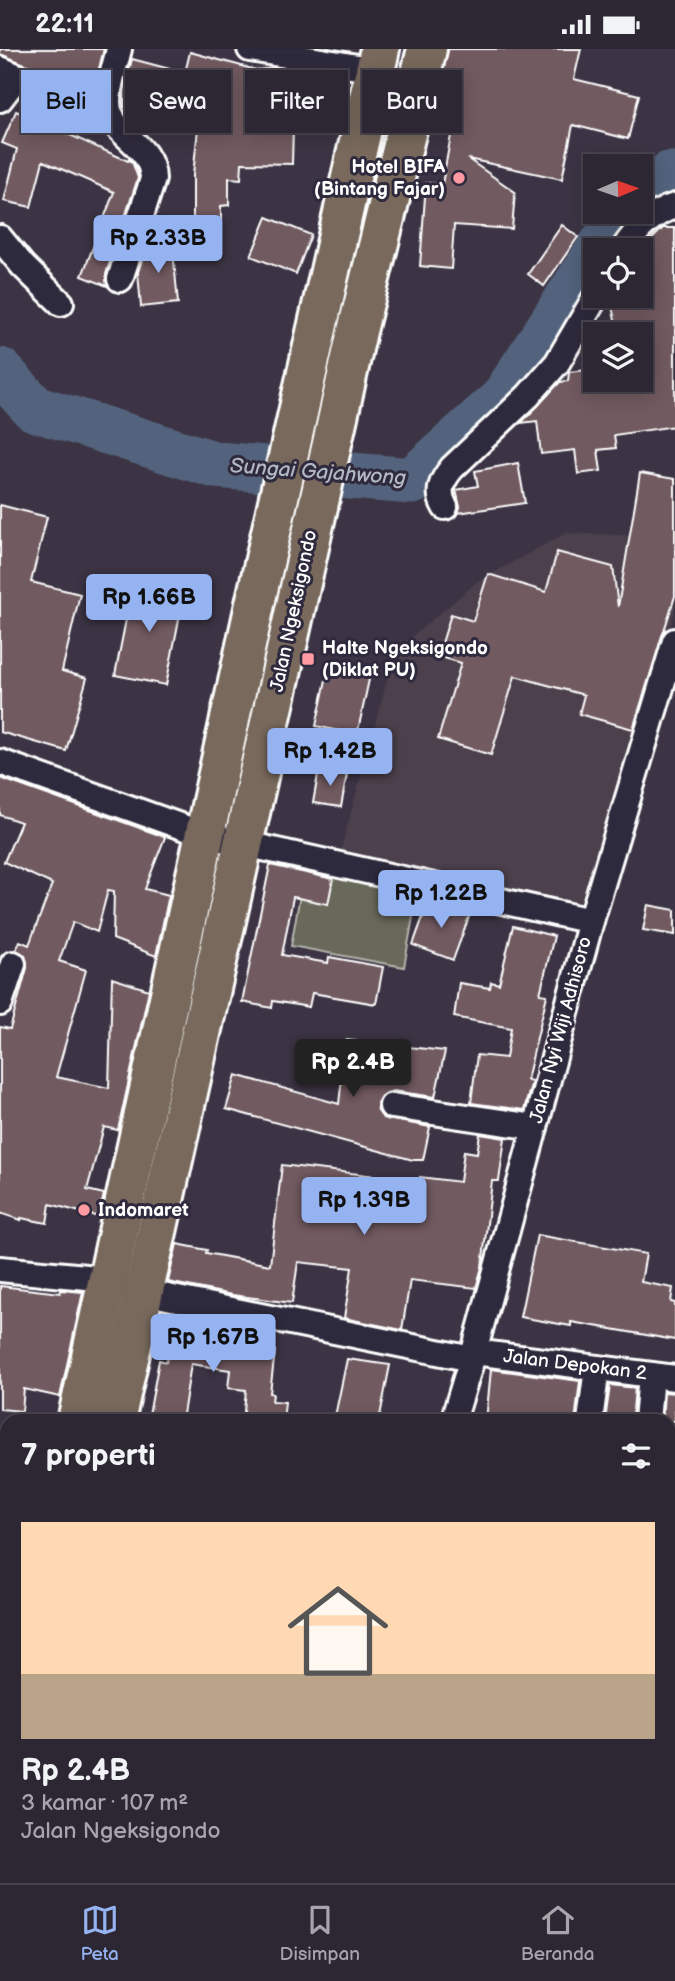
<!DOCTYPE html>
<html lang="id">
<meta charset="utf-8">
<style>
:root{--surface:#2d2733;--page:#352f3b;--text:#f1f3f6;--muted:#a7a5ac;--line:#48444e;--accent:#95b2f1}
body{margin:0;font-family:"Balsamiq Sans",sans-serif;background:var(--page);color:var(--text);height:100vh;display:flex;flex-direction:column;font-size:26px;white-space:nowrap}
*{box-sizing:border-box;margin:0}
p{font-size:23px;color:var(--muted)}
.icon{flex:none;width:38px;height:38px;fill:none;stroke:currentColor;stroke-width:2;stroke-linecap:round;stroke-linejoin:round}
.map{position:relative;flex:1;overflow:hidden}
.panel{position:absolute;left:0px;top:1365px;width:676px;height:469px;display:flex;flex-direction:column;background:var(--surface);border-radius:21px 21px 0 0;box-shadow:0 4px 18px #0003,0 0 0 2px var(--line)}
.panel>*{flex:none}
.guide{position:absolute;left:21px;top:21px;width:634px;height:63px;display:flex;gap:14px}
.needle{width:46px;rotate:88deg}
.fabs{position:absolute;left:583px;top:105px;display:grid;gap:14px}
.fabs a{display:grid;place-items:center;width:70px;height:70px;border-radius:0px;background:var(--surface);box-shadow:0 4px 18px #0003,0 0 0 2px var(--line);font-size:35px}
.price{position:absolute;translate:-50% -60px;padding:0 16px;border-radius:7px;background:var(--accent);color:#111;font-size:23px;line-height:46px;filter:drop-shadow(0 2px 4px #0008)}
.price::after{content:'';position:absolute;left:50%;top:42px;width:21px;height:16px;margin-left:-10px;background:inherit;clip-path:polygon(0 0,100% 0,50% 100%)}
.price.on{background:#222;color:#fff}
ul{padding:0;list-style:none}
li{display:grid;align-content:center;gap:14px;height:371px;padding:0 21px}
li span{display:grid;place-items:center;height:217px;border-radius:0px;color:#555}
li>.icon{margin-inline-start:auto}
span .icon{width:126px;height:126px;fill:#fffc;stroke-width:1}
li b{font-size:30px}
h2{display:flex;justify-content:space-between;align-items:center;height:84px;padding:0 21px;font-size:30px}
.pill{padding:0 24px;border-radius:0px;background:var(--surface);box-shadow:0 4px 18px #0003,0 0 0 2px var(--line);font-size:24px;line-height:63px}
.pill.on{background:var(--accent);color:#111}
.status{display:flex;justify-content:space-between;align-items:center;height:49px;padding:0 35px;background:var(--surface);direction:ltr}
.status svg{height:19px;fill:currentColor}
.tab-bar{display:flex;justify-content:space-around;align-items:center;height:98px;border-top:2px solid var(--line);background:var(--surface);font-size:19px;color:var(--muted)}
.tab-bar a{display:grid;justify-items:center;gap:4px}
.tab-bar .on{color:var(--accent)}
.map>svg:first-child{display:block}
.built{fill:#4c3f4c}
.green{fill:#67695a;stroke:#b3b4ac;stroke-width:2}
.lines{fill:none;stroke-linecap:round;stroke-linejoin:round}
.river{stroke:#53647d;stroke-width:47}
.building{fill:#715a60;stroke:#fff;stroke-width:2}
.minor-casing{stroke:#fff;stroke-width:30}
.primary-casing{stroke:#fff;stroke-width:44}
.minor{stroke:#2f2a3d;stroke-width:24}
.primary{stroke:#78695c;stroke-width:38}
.poi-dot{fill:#ff9aa2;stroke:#2f2a3d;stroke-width:2.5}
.labels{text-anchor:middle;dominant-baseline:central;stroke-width:6;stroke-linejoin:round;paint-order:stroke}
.poi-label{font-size:19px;font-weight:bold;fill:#fff;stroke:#2f2a3d;text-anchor:start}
.street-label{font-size:19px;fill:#fff;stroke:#2f2a3d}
.water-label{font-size:21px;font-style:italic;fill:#b2b9c4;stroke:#2f2a3d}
</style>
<div class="status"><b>22:11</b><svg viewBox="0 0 49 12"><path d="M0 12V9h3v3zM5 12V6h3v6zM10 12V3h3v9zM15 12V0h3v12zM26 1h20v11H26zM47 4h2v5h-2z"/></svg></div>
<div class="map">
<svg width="675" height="1834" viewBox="0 0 675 1834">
<rect width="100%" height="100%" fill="#3c3444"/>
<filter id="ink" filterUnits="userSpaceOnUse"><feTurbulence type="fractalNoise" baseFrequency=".0143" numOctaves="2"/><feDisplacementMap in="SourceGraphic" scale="14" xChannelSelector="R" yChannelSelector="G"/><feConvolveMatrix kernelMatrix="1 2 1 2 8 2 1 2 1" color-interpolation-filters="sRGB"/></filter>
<g filter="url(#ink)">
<path class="built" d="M566,484L675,488V563L582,857L340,804L395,602L478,532Z"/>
<path class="green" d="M305,818L418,840L404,918L291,897Z"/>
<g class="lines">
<g class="river">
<path d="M640,150L669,126H675"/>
<path d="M599,201L625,163"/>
<path d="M0,322L34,359L216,416L412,432L503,350L595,208"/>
</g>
</g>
<g class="building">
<path d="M0,0H104L94,39L64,31L0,5Z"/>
<path d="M448,0H581L574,30L639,46L628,90L573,76L562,130L468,110L515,143L512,180L454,176L451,220L420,217L426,134L442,135L461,33L442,29Z"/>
<path d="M190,3L256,21L275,19L295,23L297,50L316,55L310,83L293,78L292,115L242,114L241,130L229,129V156L221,157V172H193V126L199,70L151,59L150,64L124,58V42L132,10L185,24Z"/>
<path d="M16,62L128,112L129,110L133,115L138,129L106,225L107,237L82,227L114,143L43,112L31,158L4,152L17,100L2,94Z"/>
<path d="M267,168L311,186L296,225L251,207Z"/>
<path d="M562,176L578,188L544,237L528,225Z"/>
<path d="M663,179H675V377L614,386L616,399L598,401L601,422L578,425L575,401L541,405L537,372L521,374L560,333L568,332L569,323L595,320V331H640V285H618L611,253L644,247L640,233V202Z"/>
<path d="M172,191L178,254L141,258L138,223L148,193Z"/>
<path d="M518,414L525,454L458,464L460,458L456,441L478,437L475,422Z"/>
<path d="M640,424L675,430V547L633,680L579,665L584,646L515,627L491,706L438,690L461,614L438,607L451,565L473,572L488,525L546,543L557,503L613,518L618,558Z"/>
<path d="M0,456L47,468L31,533L80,545L62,622L87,629L66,702L0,683Z"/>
<path d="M133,535L184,545L166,636L115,626Z"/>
<path d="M329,617L370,626L357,686L316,677Z"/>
<path d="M319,720L347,725L341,758L313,754Z"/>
<path d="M0,729L165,788L145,840L169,846L156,907L113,890L114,842L108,841L97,883L73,873L59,912L86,921L56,1028L109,1039L112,929L149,941L118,1081L104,1078L87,1141L104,1145L99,1168L50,1155L47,1174L21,1169V1171L0,1164V978L10,980L27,919L25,906L16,901L20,892L29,896L52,835L4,813L21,773L0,766Z"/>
<path d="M270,816L333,830L328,855L293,848L282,906L328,914L329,908L383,918L376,955L312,944L309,958L273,952L272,959L242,953Z"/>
<path d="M429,851L470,865L453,911L413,896Z"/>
<path d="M648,856L675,861V886L643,881Z"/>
<path d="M513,877L554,887L540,945L547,946L527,1031L532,1032L524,1061L471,1054L477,1006L506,1009L511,979L454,968L459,934L490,939L491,933L499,935Z"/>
<path d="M346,991L445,1002L435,1048L393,1042L381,1047L377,1054L378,1062L383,1069L430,1078L423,1111H413L226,1060L236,1026L339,1055Z"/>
<path d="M480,1085L505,1089L499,1132H492L482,1218L476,1239L410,1231L402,1281L344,1269L352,1219L298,1213L292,1254L232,1246L168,1233L177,1195L207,1201L206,1204L270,1216L282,1116L419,1132L420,1128L460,1133L464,1102L477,1104Z"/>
<path d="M537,1186L646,1205L641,1233L673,1239L671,1253L675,1254V1291L571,1273V1277L520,1268Z"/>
<path d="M0,1237L60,1244L61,1241L83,1243L60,1348L24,1340L22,1362L0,1360Z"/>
<path d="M175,1265L201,1270L198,1293L275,1302L270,1344L273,1345L272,1352L285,1353L283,1372H243L246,1341L228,1339L230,1321L191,1315L182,1372H148L159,1311L166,1313Z"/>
<path d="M347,1310L390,1316L379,1372H334Z"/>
<path d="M491,1320L580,1332L575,1372H486Z"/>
<path d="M610,1336L635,1339L632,1372H605Z"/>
<path d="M664,1343L675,1344V1372H662Z"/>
</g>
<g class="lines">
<defs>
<g id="minor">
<path d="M119,0C115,17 108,36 108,53C108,87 152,92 153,130L120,230"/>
<path d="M250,0L375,21"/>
<path d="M0,20L112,68"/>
<path d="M0,50L17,28"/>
<path d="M0,189L23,217L61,254"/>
<path d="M623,201C635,182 652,164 675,157"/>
<path d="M445,458C436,443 442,431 452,419L528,347L557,314L596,247"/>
<path d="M0,713L205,786L591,872"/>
<path d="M0,954L13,915"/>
<path d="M392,1057L535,1078"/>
<path d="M0,1220L108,1230L143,1243L472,1310"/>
<path d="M474,1303L675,1329"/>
<path d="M453,1372L474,1303L591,872L675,592"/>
<path d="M590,1372L597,1319"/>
<path d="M647,1372L651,1326"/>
<path d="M668,1814L675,1815"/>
<path d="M627,1834L628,1827"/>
</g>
<g id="primary">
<path d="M77,1372L257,546L380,0"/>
<path d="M115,1372L357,282L427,0"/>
<path d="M0,1728L7,1696"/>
<path d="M13,1834L15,1827"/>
</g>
</defs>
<use href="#minor" class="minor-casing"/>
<use href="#primary" class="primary-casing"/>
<use href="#minor" class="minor"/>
<use href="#primary" class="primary"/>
</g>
</g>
<g class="poi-dot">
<circle cx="459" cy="129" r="7"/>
<rect x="301" y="603" width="14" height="14" rx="3.5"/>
<circle cx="84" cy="1161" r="7"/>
</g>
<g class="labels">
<g class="poi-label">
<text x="445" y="118" text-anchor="end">Hotel BIFA<tspan x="445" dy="22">(Bintang Fajar)</tspan></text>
<text x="322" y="599">Halte Ngeksigondo<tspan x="322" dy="22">(Diklat PU)</tspan></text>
<text x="98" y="1161">Indomaret</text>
</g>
<g class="street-label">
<text transform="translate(294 562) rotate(-78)">Jalan Ngeksigondo</text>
<text transform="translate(561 981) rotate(-75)">Jalan Nyi Wiji Adhisoro</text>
<text transform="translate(575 1316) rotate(7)">Jalan Depokan 2</text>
</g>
<g class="water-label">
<text transform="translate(318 423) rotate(4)">Sungai Gajahwong</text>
</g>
</g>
</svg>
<div class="fabs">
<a><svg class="needle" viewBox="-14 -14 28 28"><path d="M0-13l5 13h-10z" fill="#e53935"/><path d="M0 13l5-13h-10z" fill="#a7a5ac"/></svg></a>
<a><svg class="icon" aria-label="locate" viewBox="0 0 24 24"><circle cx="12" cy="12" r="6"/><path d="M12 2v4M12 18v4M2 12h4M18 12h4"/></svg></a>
<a><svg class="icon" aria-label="layers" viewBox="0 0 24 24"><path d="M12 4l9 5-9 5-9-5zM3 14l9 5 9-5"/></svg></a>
</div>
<b class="price" style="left:158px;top:226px">Rp 2.33B</b>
<b class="price" style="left:149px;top:585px">Rp 1.66B</b>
<b class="price" style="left:330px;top:739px">Rp 1.42B</b>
<b class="price" style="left:441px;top:881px">Rp 1.22B</b>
<b class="price on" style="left:353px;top:1050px">Rp 2.4B</b>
<b class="price" style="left:364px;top:1188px">Rp 1.39B</b>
<b class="price" style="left:213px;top:1325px">Rp 1.67B</b>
<div class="guide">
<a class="pill on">Beli</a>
<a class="pill">Sewa</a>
<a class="pill">Filter</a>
<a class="pill">Baru</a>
</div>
<section class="panel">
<h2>7 properti<svg class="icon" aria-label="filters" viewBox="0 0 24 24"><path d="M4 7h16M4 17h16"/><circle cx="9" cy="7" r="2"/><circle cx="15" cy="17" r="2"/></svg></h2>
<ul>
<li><span style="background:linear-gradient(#ffd9b3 70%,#b9a48a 0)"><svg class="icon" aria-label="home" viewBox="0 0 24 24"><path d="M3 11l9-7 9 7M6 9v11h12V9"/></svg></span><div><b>Rp 2.4B</b><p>3 kamar · 107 m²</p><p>Jalan Ngeksigondo</p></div></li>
</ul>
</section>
</div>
<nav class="tab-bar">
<a class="on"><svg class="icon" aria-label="map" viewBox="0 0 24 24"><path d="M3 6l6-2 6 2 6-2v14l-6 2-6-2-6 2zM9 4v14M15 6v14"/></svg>Peta</a>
<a><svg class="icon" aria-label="saved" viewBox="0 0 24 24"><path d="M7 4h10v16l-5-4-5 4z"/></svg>Disimpan</a>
<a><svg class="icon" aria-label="home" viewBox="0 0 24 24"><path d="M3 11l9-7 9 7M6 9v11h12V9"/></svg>Beranda</a>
</nav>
